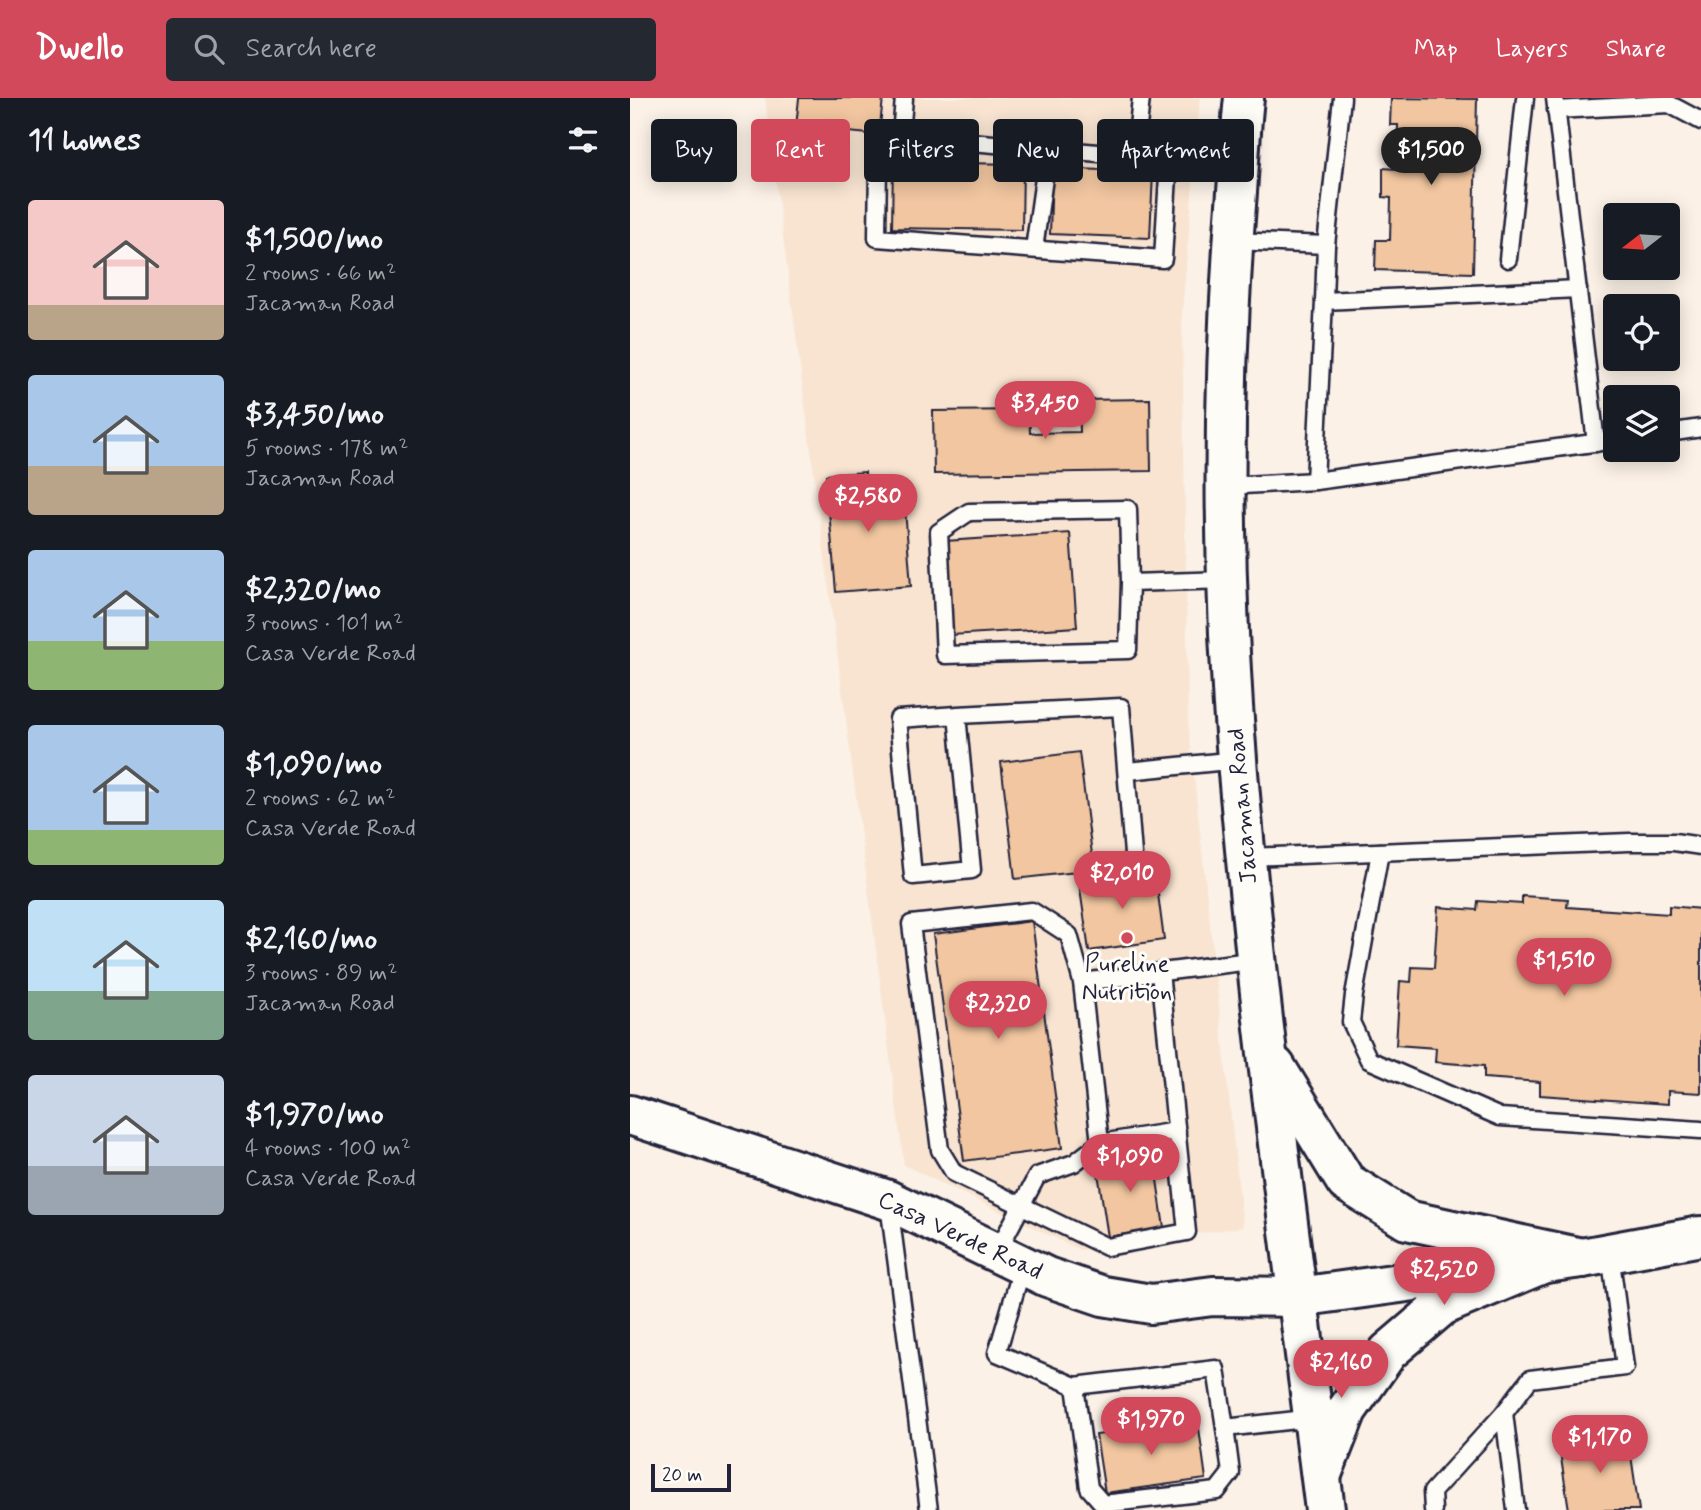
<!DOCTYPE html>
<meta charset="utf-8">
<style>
:root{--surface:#171b24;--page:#242831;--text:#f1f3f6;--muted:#9ea1a6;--accent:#d1495b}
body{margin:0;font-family:Mynerve,sans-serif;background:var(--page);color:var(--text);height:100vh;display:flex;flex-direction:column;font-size:26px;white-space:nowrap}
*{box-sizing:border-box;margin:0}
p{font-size:23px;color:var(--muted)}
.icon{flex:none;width:38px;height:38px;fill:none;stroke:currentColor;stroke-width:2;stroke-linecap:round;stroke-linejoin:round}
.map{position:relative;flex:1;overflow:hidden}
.drawer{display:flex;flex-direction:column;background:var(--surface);width:630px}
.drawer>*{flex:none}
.hud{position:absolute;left:21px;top:21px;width:665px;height:63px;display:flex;gap:14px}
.needle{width:46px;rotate:253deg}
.fabs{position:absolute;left:973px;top:105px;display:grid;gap:14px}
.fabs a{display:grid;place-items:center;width:77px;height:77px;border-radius:7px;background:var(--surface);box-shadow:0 4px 18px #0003;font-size:35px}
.scale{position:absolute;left:21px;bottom:18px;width:80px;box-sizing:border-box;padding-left:7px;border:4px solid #22223b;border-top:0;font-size:19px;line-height:24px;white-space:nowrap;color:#22223b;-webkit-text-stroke:5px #fdfcf7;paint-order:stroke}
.price{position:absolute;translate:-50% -60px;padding:0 16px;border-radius:24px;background:var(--accent);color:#fff;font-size:23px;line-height:46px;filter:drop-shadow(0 2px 4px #0008)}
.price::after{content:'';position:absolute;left:50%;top:42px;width:21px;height:16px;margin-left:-10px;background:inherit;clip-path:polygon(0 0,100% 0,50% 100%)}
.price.selected{background:#222;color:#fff}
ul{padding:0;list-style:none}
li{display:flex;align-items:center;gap:21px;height:175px;padding:0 28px}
li span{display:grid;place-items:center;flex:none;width:196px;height:140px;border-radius:7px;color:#555}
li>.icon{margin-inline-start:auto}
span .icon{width:84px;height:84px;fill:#fffc;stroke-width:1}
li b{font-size:30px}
h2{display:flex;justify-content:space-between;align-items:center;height:84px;padding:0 28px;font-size:30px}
.chip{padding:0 24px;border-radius:7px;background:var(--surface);box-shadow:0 4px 18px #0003;font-size:24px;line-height:63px}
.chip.selected{background:var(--accent);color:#fff}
header{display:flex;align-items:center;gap:42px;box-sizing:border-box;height:98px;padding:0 35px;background:var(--accent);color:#fff}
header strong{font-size:33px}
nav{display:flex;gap:38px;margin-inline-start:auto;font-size:24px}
.search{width:490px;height:63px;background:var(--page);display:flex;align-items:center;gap:18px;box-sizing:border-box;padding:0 24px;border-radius:7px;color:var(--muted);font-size:26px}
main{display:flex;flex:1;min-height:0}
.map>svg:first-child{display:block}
.built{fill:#f8e4d1}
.building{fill:#f1c6a0;stroke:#22223b;stroke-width:2}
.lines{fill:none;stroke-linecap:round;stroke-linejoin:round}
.service-casing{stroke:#22223b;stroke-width:21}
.tertiary-casing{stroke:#22223b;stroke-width:44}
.secondary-casing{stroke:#22223b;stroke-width:44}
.service{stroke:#fdfcf7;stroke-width:16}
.tertiary{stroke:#fdfcf7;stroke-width:38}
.secondary{stroke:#fdfcf7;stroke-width:38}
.poi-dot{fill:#d1495b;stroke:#fdfcf7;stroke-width:2.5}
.labels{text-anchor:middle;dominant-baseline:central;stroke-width:6;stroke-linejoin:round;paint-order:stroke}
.street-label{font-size:24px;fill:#22223b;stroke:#fdfcf7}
.poi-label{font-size:24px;fill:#22223b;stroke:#fdfcf7}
</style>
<header>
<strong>Dwello</strong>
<div class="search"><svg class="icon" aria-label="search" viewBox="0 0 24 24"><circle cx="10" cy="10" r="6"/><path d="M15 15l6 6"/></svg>Search here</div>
<nav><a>Map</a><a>Layers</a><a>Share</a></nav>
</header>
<main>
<section class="drawer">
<h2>11 homes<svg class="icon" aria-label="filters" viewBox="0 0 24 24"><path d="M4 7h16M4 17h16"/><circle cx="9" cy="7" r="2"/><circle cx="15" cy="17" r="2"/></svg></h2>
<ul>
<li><span style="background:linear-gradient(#f6c9c9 75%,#b9a48a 0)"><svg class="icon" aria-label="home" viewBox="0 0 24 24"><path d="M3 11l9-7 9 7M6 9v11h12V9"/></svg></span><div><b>$1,500/mo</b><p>2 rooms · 66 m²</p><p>Jacaman Road</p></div></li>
<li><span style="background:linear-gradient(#a9c7e8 65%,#b9a48a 0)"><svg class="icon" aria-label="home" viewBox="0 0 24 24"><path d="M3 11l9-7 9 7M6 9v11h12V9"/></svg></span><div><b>$3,450/mo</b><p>5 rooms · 178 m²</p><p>Jacaman Road</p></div></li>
<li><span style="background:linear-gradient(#a9c7e8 65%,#8fb573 0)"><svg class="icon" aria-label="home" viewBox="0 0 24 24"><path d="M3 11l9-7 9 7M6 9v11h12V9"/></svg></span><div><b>$2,320/mo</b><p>3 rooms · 101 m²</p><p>Casa Verde Road</p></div></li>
<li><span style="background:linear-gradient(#a9c7e8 75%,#8fb573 0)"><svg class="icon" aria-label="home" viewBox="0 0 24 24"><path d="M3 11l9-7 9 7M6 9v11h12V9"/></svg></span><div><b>$1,090/mo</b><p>2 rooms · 62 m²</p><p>Casa Verde Road</p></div></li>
<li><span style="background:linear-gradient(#bfe0f5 65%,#7fa58c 0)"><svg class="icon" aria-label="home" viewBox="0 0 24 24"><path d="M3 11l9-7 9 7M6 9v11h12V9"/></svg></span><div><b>$2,160/mo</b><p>3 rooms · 89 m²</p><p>Jacaman Road</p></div></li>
<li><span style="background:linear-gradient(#c9d6e8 65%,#9aa5b1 0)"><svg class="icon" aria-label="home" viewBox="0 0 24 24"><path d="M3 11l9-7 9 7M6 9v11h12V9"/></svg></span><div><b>$1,970/mo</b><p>4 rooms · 100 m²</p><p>Casa Verde Road</p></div></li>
</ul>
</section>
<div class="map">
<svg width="1071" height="1412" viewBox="0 0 1071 1412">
<rect width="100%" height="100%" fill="#fbf1e6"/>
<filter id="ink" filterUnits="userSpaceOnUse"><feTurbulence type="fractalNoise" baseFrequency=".0143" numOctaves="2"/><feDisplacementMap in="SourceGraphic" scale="14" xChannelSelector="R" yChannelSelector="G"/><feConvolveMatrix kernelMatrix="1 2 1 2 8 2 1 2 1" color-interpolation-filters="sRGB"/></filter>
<g filter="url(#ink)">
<path class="built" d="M135,0H570L552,215L558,624L613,1129L450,1152L274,1067Z"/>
<g class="building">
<path d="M169,0H253L249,37L166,29Z"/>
<path d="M761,0L847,1L843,175L745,172L746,142H760L761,100L753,99V70L767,71L768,27H760Z"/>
<path d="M263,64L393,66L392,132L262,130Z"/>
<path d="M422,70L523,74L520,140L420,136Z"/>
<path d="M520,301L521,373L304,376L303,313L399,312L400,335L450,334L449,302Z"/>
<path d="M235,374L236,388L273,385L281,488L206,494L196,377Z"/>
<path d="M440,435L447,529L321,537L315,443Z"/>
<path d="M449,654L464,772L385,781L371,664Z"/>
<path d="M525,773L534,842L459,853L449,784Z"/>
<path d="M892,798L938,801L937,809L1039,816V808L1071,811V995L1038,993V1006L910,997V984L854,980V968L805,964L806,950L766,947L770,883L781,884L782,869L804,870L808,809L847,812L848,803L892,806Z"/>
<path d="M402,823L432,1050L334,1063L303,836Z"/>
<path d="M523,1054L534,1130L478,1139L466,1062Z"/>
<path d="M568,1323L576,1381L475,1395L466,1337Z"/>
<path d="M998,1337L1009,1412H939L929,1347Z"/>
</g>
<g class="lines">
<defs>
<g id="service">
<path d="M274,0L271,38L609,67"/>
<path d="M925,0L966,345"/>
<path d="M926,12L1039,6L1071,23"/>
<path d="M271,38L248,63L247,140L533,161L539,61"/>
<path d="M505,58L511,0"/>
<path d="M604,143L696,147L694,203"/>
<path d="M696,147L712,0"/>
<path d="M404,151L418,52"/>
<path d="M878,161L895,0"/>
<path d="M1038,335L1071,330"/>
<path d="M685,383L694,203L948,191"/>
<path d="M595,388L685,383L985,342"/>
<path d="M500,485L498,411L339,414L309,434L315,557L498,552L500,485L597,482"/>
<path d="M327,617L268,621L283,778L342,772L327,617L491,609L503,756"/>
<path d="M498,673L607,662"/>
<path d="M750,754L724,897L721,924L739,962L870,1019L1071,1032"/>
<path d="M617,759L999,744H1044L1071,748"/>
<path d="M452,884L439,837L402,813L281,826L310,1052L324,1075L477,1149L557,1134L530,874"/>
<path d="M470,1045L547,1033"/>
<path d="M259,1106L299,1412"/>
<path d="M367,1154L407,1078L444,1065L470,1045L452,884L628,862"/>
<path d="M393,1167L367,1255L445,1288L586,1271L595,1330L684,1320"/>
<path d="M445,1288L459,1390L473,1406L587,1393L601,1375L595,1330"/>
<path d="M874,1315L886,1412"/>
<path d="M803,1412L802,1394L874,1315L900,1281L995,1269L980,1155"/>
</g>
<path id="tertiary" d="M0,1017L258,1102L417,1179L473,1198L521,1206L583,1198L668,1199L952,1160L1071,1138"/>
<g id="secondary">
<path d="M614,0C610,35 609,71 606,107C591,303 592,501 610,697C631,936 665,1174 695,1412"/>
<path d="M645,968L716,1084L777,1122L952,1160"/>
<path d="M692,1376L717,1312L758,1254L812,1208L912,1166"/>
</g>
</defs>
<use href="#service" class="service-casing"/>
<use href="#tertiary" class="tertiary-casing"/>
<use href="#secondary" class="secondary-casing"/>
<use href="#service" class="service"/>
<use href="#tertiary" class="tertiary"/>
<use href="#secondary" class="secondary"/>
</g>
</g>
<circle class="poi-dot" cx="497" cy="840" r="7"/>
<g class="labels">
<g class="street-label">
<text transform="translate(613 708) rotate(-95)">Jacaman Road</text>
<text transform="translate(330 1138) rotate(25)">Casa Verde Road</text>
</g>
<g class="poi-label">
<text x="497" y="866">Pureline<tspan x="497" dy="28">Nutrition</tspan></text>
</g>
</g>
</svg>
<div class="fabs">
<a><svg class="needle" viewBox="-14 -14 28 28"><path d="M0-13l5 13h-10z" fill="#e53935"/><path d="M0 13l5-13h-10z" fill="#9ea1a6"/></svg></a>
<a><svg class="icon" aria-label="locate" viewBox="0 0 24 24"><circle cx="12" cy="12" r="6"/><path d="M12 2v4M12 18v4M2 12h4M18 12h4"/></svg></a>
<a><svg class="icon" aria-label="layers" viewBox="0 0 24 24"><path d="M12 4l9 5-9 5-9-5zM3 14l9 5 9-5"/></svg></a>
</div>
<div class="scale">20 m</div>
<b class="price selected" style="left:801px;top:89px">$1,500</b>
<b class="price" style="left:415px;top:343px">$3,450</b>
<b class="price" style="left:238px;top:436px">$2,580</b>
<b class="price" style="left:492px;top:813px">$2,010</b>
<b class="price" style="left:934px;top:900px">$1,510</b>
<b class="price" style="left:368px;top:943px">$2,320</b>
<b class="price" style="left:500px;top:1096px">$1,090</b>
<b class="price" style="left:814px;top:1209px">$2,520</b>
<b class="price" style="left:711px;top:1302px">$2,160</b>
<b class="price" style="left:521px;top:1359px">$1,970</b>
<b class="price" style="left:970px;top:1377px">$1,170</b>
<div class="hud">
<a class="chip">Buy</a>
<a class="chip selected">Rent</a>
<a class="chip">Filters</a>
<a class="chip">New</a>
<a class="chip">Apartment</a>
</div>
</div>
</main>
